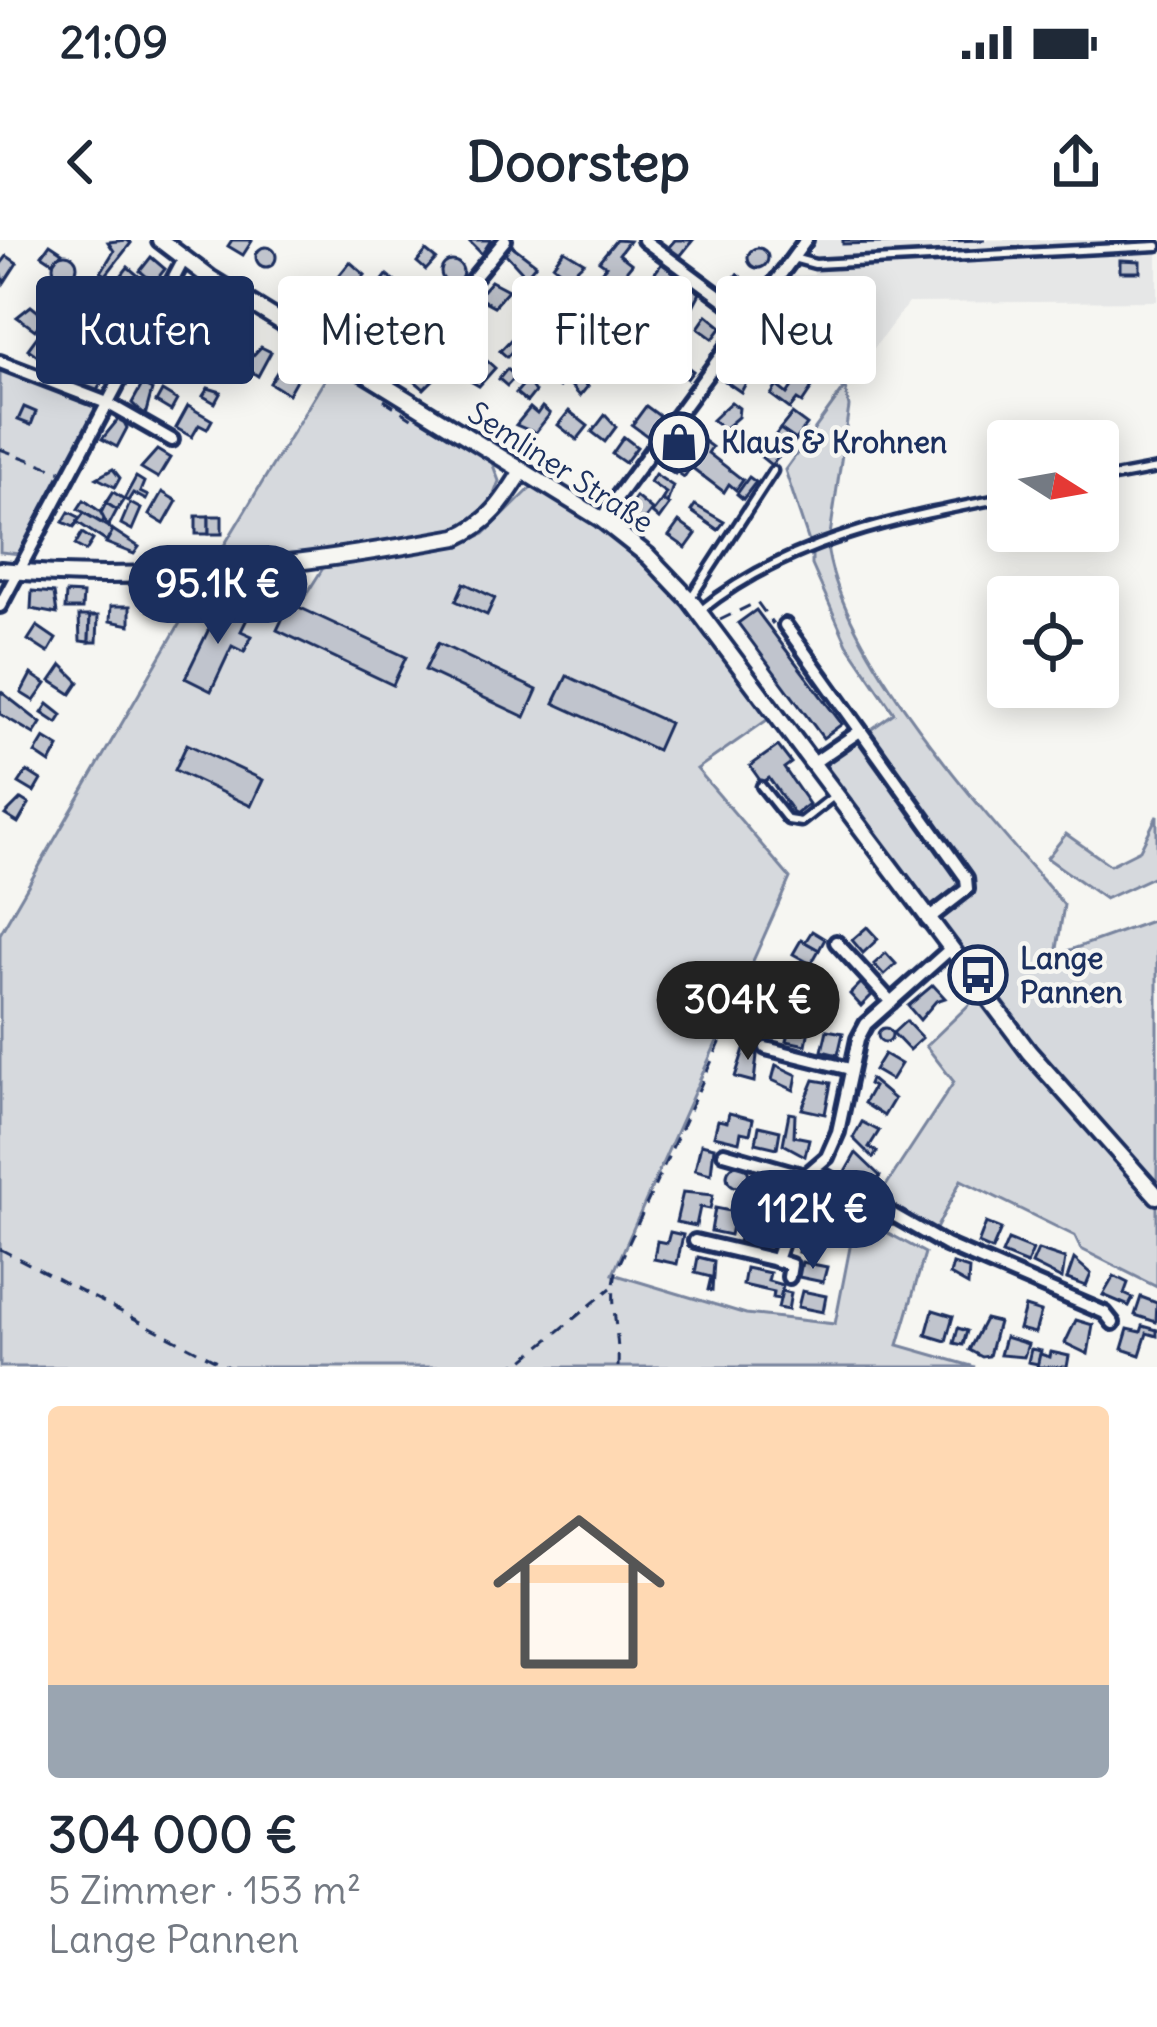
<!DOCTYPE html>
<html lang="de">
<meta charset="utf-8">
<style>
:root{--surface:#fff;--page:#f6f6f7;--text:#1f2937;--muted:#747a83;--line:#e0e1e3;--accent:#1b2f5e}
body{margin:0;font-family:Delius,sans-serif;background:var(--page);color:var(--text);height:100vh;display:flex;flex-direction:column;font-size:45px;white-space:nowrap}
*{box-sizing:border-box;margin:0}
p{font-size:39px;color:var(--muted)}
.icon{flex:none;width:66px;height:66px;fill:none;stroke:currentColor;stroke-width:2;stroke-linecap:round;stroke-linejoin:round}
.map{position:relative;height:1127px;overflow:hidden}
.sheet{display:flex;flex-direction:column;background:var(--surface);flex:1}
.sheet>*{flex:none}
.hud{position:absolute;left:36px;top:36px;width:1086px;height:108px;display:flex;gap:24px}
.needle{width:78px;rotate:101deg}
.buttons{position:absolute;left:987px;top:180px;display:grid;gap:24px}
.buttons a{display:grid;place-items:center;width:132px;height:132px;border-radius:12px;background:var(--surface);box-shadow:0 6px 30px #0003;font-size:60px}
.price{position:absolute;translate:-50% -102px;padding:0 27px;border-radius:42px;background:var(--accent);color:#fff;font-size:39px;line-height:78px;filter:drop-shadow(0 3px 6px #0008)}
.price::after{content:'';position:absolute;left:50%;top:72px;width:36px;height:27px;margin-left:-18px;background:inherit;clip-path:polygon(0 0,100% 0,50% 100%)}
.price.active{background:#222;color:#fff}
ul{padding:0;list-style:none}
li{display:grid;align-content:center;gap:24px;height:636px;padding:0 48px}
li+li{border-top:3px solid var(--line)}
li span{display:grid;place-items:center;height:372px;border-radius:12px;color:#555}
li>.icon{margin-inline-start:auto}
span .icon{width:216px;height:216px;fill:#fffc;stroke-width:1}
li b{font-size:51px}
.chip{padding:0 42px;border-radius:12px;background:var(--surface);box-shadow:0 6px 30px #0003;font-size:42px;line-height:108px}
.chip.active{background:var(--accent);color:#fff}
.status{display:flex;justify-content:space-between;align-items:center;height:84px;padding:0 60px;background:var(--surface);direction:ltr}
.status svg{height:33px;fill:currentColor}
header{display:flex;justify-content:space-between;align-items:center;height:156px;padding:0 48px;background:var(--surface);font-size:54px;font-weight:700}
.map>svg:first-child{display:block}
.built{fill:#e6e7e7}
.green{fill:#d6d9dd;stroke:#78849e;stroke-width:3}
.building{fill:#c0c4cd;stroke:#1b2f5e;stroke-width:3}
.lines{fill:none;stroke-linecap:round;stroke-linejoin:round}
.service-casing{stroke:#1b2f5e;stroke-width:15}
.minor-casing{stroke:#1b2f5e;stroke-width:20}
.tertiary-casing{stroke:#1b2f5e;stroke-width:22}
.path{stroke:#1b2f5e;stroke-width:3;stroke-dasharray:12 9;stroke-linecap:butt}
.service{stroke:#f6f6f2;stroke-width:6}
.minor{stroke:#f6f6f2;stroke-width:10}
.tertiary{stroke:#f6f6f2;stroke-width:14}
.labels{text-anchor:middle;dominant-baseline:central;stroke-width:9;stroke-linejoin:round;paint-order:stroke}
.poi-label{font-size:30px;font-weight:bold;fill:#1b2f5e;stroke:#f6f6f2;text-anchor:start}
.street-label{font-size:30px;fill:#1b2f5e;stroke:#f6f6f2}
</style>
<div class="status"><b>21:09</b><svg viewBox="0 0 49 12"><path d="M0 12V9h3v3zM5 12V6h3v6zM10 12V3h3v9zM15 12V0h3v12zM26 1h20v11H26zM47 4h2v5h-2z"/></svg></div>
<header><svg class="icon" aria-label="back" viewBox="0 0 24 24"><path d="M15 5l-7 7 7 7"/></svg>Doorstep<svg class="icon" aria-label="share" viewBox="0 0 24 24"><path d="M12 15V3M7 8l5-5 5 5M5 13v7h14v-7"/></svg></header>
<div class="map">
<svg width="1157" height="1127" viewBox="0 0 1157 1127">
<rect width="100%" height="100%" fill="#f6f6f2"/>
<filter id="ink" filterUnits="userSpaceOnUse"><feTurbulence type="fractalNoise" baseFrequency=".00833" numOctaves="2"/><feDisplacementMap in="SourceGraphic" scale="24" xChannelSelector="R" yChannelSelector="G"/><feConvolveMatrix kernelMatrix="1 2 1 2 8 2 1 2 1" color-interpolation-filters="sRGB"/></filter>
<g filter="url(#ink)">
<path class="built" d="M813,0H1157V61L908,63L845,147L753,85L789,36L814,35Z"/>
<g class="green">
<path d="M0,125L100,163L20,314L0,312Z"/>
<path d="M333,126L491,220L499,241C494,255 489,272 475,279C423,309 280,314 217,317Z"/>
<path d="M845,147L849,167L830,295L810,305L785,230Z"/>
<path d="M531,248C546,250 559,261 572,269C658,322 711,398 770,478L697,529L790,638L613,1034L746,1074L835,1084L852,997L864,980L925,1013L898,1105L975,1127H0V694L206,338L265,335L304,358L323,328L459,305L484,294Z"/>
<path d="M827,305C841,417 990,578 1064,665L1056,715L1157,679V947L1049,829L819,527L894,473L847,404L812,325V311Z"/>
<path d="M1157,576V635L1105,659L1047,618L1066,594L1110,625L1140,610Z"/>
<path d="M978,756L1157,965V1047L1081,1009L1075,996L961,940L935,991L878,958L954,842L926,806Z"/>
</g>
<g class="building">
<path d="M127,0L131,3L106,35L101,32L114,11L108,2Z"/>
<path d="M232,0H251L252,1L243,15L228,6Z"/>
<path d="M468,0H491L482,14Z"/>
<path d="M616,0L629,1L619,14L632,24L614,46L599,34L606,26L599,21Z"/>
<path d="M675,0H693L677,20L660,6L668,8Z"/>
<path d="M843,0H985L843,4Z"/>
<path d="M50,4L62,12L54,23L42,15Z"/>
<path d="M511,5L536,24L526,36L505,13Z"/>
<circle cx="266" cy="17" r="10"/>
<circle cx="758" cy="18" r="10"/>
<path d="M564,10L584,22L568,37L553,25Z"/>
<path d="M426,11L436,19L426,30L417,22Z"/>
<circle cx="65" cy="26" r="12"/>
<path d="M7,16L17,23L4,43L0,25Z"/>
<path d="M151,17L165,29L154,43L140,31Z"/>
<path d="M1120,20L1140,21V32H1120Z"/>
<circle cx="452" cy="32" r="11"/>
<path d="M350,22L365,35L351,51L337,38Z"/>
<path d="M662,23L675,33L662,51L649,41Z"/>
<path d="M128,27L142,39L136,47L121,36Z"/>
<path d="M737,34L749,43L735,61L726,49Z"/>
<path d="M387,35L403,48L393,61L377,48Z"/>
<path d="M491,41L508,50L494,66L477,57Z"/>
<path d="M535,42L548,52L536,67L524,57Z"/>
<path d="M686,43L700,53L690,72L675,61Z"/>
<path d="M422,49L437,62L428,77L413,64Z"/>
<path d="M192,52L203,59L193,74L182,68Z"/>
<path d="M646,53L663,62L656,72L640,60Z"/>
<path d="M384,63L393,71L381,87L371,79Z"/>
<path d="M31,66L45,77L35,90L17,77Z"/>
<circle cx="212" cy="78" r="9"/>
<path d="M607,75L620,86L599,122L581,108Z"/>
<path d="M707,75L722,87L713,99L698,88Z"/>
<path d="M389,76L399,84L390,94L381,87Z"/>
<path d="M104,86L122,97L113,111L96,100Z"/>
<path d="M451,87L464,98L453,112L437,103Z"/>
<path d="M236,89L250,97L242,110L229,101Z"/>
<path d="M518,92L524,97L507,117L500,111Z"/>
<path d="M39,94L59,101L39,117L28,109Z"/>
<path d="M752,101L770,114L761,126L757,123L741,152L725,141Z"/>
<circle cx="382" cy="112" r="9"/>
<path d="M261,107L271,112L258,136L243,126Z"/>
<path d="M63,112L74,127L68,136L54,128Z"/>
<circle cx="631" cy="125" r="10"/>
<path d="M485,119L495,128L479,146L462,136L475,121L480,124Z"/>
<path d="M678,120L693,131L687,139L672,128Z"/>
<path d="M535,121L549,132L544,138L530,127Z"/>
<path d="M560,125L588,146L580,156L565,139L559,147L550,140Z"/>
<path d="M94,126L107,133L95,154L76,145L79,139L86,143Z"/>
<path d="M422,126L435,138L424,149L411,138Z"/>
<path d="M280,127L297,138L288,154L270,143Z"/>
<path d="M507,129L516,136L507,146L499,139Z"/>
<path d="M798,138L812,148L802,163L797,160L790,169L771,155L777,146L787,154Z"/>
<path d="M527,140L535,152L527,162L516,153Z"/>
<path d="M142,145L152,150L145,176L132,163Z"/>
<path d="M208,148L221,152L215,163L203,156Z"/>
<path d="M162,151L177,160L171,171L156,162Z"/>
<path d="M731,162L739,168L738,177L724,189L712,180Z"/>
<path d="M188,166L212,180L207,189L199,185L192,197L176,188Z"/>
<path d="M646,166L661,177L647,196L632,185Z"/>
<path d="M24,167L36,172L31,185L18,180Z"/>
<path d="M542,167L550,174L535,193L516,185L530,168L537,174Z"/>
<path d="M569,171L588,186L577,200L558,185Z"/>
<path d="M792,174L807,185L796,200L780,189Z"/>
<path d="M605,175L616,187L605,202L592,192Z"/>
<path d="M121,176L127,188L117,207L102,199Z"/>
<path d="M780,189L796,200L771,225L760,216Z"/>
<path d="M684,193L698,203L675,234L662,225L661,216Z"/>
<path d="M624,197L637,207L625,223L612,214Z"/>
<path d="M701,199L712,207L708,213L743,240L736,250L729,244L724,252L691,227L684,237L677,232Z"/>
<path d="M157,210L170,218L158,238L141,228Z"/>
<path d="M113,229L120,238L115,247L97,238Z"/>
<path d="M655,234L673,246L667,263L662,260L666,253L650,242Z"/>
<path d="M136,237L144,242L140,252L148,256L146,260L133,253L128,261L124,259Z"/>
<path d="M749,237L756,242L743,259L737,254Z"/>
<path d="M113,252L124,259L117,270L106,263Z"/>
<path d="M162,252L177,261L164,284L149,275Z"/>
<path d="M636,257L652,270L640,286L624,274Z"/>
<path d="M84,260L106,276L102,283L78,269Z"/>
<path d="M662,260L669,265L659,279L652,273Z"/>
<path d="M106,263L117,270L108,287L101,273Z"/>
<path d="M130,263L141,269L132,290L121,284Z"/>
<path d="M695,265L724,282L718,290L691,271Z"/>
<path d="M69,272L81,278L74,287L63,282Z"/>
<path d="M84,273L113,290L107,302L77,282Z"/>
<rect x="196" y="276" width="13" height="18"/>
<rect x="209" y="276" width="13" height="18"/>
<path d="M679,282L696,294L686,308L669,296Z"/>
<path d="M113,290L139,307L134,314L106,303Z"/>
<path d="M82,293L93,300L86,311L75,305Z"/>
<path d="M464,343L495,358L487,375L456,361Z"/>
<path d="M32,351L54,353L57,374L31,369Z"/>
<path d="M148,352H173V376L148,370Z"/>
<path d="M66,353L83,354L82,369H65Z"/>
<path d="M290,363L406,417L393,445L277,390Z"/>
<path d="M221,364L248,377L241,391L252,396L244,412L232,406L211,451L185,438Z"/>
<path d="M111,366H130V385L110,381Z"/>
<path d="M756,370L842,484L823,498L738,383Z"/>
<path d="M79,376H90L89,402L80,401Z"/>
<path d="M90,376H98L97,402H89Z"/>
<path d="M37,386L56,399L48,413L28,400Z"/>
<path d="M438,403L537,450L525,477L425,430Z"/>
<path d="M62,425L79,442L71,454L51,441Z"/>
<path d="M31,434L46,444L34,461L21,453Z"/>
<path d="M567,436L669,483L657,510L554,463Z"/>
<path d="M0,451L41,483L34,494L0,474Z"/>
<path d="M48,464L62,475L57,483L42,473Z"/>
<path d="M44,498L59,507L50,523L35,513Z"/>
<path d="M187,504L263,540L251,566L175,530Z"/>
<path d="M778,506L791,523L784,528L809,564L795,575L769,538L762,543L750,526Z"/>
<path d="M27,531L41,540L34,552L19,543Z"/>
<path d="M21,559L29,564L18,583L5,575Z"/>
<path d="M867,687L878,699L863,713L852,700Z"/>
<path d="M812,691L825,699L819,710L805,702Z"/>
<path d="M801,700L819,710L811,724L793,714Z"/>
<path d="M886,713L896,724L884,735L874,724Z"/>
<path d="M861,743L872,755L861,766L850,754Z"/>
<path d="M933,745L945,758L936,761L920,780L908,766Z"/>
<circle cx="778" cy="772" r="12"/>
<path d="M906,781L922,798L909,810L893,793Z"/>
<path d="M756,783L770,787L767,798L754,795Z"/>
<path d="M791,785L809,789L806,805L787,801Z"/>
<circle cx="885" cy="795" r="7"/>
<path d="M827,790L843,793L838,815L822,811Z"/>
<path d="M746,803L758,806L754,842L735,837Z"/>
<path d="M884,814L901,824L891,840L874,830Z"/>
<path d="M776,825L797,835L794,850L772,840Z"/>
<path d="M870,839L894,859L884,876L864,863L873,847L868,844Z"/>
<path d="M814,840L831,843L825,874L802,869Z"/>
<path d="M729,873L753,879L750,894L741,892L739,902L714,896L718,880L727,882Z"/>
<path d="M789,873L795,874L794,896L809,899L805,916L783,904Z"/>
<path d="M862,882L879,891L869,907L877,912L873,918L853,898Z"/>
<path d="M759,886L780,891L777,908L756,903Z"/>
<path d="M701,904L714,907L711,934L695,930Z"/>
<path d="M856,913L880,936L872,950L844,934Z"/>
<circle cx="738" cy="936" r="11"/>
<path d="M768,936L782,939L772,968L758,964Z"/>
<path d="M825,951L839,956L827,977L808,971L815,953L824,956Z"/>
<path d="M683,952L713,955L710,969L700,967L696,986L676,982Z"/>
<path d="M715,968L735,972L730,995L711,991Z"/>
<path d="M759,970L775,973L770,997L753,993Z"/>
<path d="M804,983L822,990L813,1014L798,1012Z"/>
<path d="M986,983L1001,989L992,1010L978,1004Z"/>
<path d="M743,984L751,986L747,1004L738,1002Z"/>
<path d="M670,992L683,995L677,1024L654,1019L657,1001L667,1003Z"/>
<path d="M1008,1000L1033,1010L1027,1024L1002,1014Z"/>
<path d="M1038,1010L1065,1019L1062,1039L1032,1024Z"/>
<path d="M698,1017L714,1021L712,1051L708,1050L711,1037L695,1033Z"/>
<path d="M1074,1019L1091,1034L1086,1046L1067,1039Z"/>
<path d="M802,1022L827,1027L823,1042L799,1037Z"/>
<path d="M953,1024L969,1029L968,1045L950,1035Z"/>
<path d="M746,1028L770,1033L768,1041L783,1045L780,1059L773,1058L774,1052L743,1045Z"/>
<path d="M1114,1036L1128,1043L1124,1054L1133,1058L1129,1066L1103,1055Z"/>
<path d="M782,1051L791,1053L788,1070L778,1068Z"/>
<path d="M802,1051L826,1056L823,1072L798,1067Z"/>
<path d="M1141,1057L1157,1063L1156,1082L1135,1075Z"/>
<path d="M1025,1067L1041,1072L1035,1093L1019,1089Z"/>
<path d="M933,1070L953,1076L946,1101L926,1095Z"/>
<path d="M985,1079L998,1082L989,1116L982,1117L969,1110Z"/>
<path d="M1076,1080L1093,1085L1088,1114L1065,1103Z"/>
<path d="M1143,1086L1157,1090V1096L1147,1093L1140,1115L1122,1109L1128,1089L1141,1092Z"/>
<path d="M958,1088L967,1091L963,1105L954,1103Z"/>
<path d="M1005,1097L1028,1104L1024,1117L1000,1115Z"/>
<path d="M1031,1109L1041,1111L1038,1124L1028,1122Z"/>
<path d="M1051,1112L1069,1116L1067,1127H1037L1040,1114L1050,1117Z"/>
</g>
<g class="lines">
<defs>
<g id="service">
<path d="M793,18L815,24L1157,6"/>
<path d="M333,112L376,59"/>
<path d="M1098,240L1157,229"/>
<path d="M690,359L773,231"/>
<path d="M700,371C787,300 900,278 1008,257"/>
<path d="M761,546L788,580L801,582L835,555"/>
</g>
<g id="minor">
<path d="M644,0L749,78"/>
<path d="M0,122L107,163L172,200"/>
<path d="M384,147L505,0"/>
<path d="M601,279L806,0"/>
<path d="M0,366L184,19"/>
<path d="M785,385L966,638L967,649L927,680"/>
<path d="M812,524L860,491"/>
<path d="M836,702L891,762"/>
<path d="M766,808L850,829"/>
<path d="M724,913L805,936"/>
<path d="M816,931L946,1005L1105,1073L1113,1083"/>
<path d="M695,1001L776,1020L805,936L827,917L838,892L858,799L866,784L949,710"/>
<path d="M776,1020L791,1025L789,1037"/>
</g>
<g id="tertiary">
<path d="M160,0L210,38L601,279L648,316L690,360L1029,812L1157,956"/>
<path d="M0,330C154,345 306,324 457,297C490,283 504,260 522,231"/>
</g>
</defs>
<use href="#service" class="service-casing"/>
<use href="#minor" class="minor-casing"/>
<use href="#tertiary" class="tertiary-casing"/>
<g class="path">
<path d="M384,160L416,181"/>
<path d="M0,209L60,231"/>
<path d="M720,380L757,362L773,384"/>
<path d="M0,1009L228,1127"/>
<path d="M505,1127L521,1122L611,1048"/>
<path d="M618,1127C620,1094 608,1060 617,1029L724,794"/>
</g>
<use href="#service" class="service"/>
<use href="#minor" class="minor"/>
<use href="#tertiary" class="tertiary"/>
</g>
</g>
<defs>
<symbol id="shop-ring" viewBox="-11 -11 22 22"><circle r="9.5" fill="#f6f6f2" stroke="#1b2f5e" stroke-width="1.5"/><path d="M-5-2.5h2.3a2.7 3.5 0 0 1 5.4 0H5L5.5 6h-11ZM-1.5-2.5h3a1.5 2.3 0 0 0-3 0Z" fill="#1b2f5e"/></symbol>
<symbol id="bus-ring" viewBox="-11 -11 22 22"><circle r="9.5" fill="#f6f6f2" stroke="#1b2f5e" stroke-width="1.5"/><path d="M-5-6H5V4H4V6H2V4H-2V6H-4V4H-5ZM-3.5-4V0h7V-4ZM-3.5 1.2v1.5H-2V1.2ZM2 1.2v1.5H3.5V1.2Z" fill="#1b2f5e"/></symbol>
</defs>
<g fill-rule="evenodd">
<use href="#shop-ring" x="646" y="169" width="66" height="66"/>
<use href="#bus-ring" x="945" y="702" width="66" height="66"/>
</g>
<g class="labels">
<g class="poi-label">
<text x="721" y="202">Klaus &amp; Krohnen</text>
<text x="1020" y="718">Lange<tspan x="1020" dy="34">Pannen</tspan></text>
</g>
<g class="street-label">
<text transform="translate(561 227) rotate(33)">Semliner Straße</text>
</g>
</g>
</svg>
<div class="buttons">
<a><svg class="needle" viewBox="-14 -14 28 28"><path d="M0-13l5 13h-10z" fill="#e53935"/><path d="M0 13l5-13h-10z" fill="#747a83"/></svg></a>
<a><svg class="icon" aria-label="locate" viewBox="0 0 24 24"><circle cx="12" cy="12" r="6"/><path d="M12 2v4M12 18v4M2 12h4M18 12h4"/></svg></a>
</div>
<b class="price" style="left:218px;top:407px">95.1K €</b>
<b class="price active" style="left:748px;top:823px">304K €</b>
<b class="price" style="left:813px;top:1032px">112K €</b>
<div class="hud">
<a class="chip active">Kaufen</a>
<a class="chip">Mieten</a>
<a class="chip">Filter</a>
<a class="chip">Neu</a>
</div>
</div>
<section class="sheet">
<ul>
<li><span style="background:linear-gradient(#ffd9b3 75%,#9aa5b1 0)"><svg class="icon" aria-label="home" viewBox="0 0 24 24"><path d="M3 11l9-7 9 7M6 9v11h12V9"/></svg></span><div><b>304 000 €</b><p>5 Zimmer · 153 m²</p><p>Lange Pannen</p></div></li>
</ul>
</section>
